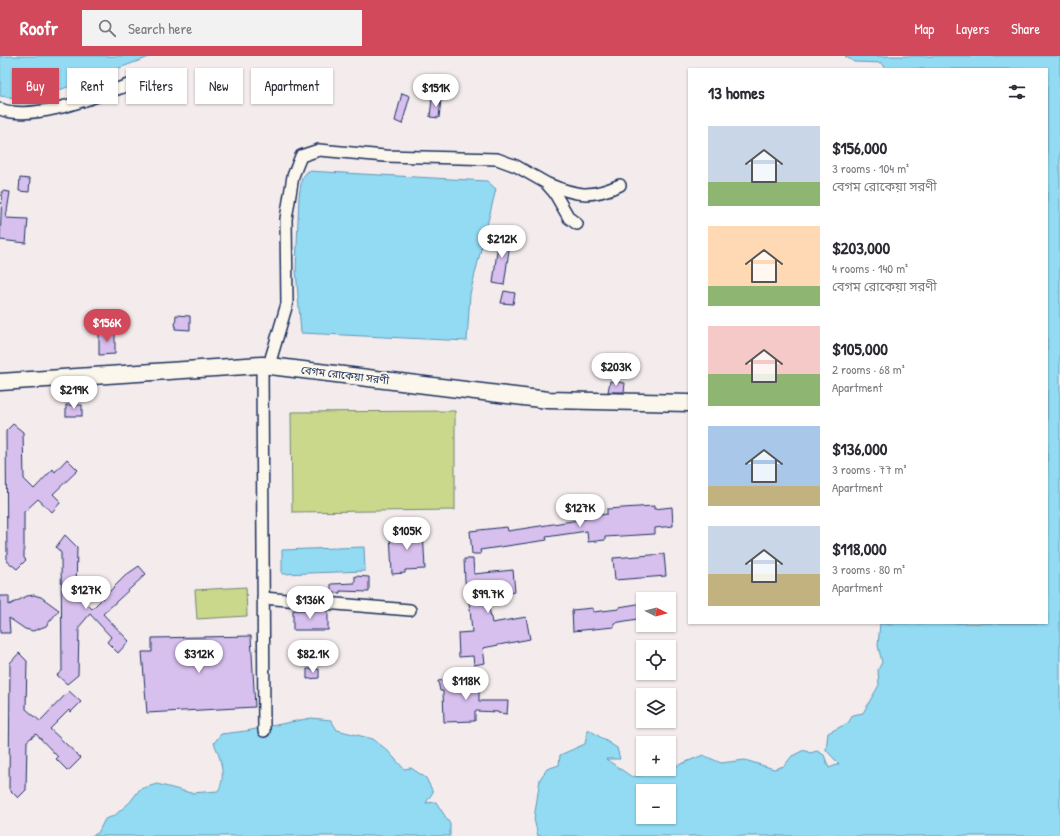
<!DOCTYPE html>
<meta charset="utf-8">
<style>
:root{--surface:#fff;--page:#f2f2f3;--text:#2b2b33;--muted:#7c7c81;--accent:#d1495b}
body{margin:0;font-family:"Patrick Hand","Noto Sans Bengali",sans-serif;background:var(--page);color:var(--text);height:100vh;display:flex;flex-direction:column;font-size:15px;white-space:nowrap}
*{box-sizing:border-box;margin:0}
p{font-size:13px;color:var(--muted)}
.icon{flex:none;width:22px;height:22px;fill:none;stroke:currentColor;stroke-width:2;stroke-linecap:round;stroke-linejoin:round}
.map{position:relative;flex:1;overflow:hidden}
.details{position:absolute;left:688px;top:12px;width:360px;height:556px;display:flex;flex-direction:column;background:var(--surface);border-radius:0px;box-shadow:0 1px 3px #0004}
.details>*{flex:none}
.banner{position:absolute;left:12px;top:12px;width:380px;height:36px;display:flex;gap:8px}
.needle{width:26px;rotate:96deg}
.tools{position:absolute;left:636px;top:536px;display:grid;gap:8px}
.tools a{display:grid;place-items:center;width:40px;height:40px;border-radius:0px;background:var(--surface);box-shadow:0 1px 3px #0004;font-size:20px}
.price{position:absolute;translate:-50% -34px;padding:0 9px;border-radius:14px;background:#fff;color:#222;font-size:13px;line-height:26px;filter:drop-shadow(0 1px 2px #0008)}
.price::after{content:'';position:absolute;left:50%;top:24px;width:12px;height:9px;margin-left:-6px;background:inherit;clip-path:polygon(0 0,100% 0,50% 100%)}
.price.selected{background:var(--accent);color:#fff}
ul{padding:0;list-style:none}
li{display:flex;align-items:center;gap:12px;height:100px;padding:0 20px}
li span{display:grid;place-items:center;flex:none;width:112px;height:80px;border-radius:0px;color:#555}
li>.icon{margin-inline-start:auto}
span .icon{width:48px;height:48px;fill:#fffc;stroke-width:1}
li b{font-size:17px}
h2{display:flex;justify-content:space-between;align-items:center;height:48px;padding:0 20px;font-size:17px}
.chip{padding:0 14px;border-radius:0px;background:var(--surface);box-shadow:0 1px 3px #0004;font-size:14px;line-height:36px}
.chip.selected{background:var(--accent);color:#fff}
header{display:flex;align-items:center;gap:24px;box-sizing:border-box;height:56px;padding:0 20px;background:var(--accent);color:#fff}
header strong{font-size:19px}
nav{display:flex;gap:22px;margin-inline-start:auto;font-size:14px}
.search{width:280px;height:36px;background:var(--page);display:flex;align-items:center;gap:10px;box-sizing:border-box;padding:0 14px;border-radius:0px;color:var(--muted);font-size:15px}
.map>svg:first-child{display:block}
.green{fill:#cad88c;stroke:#728475}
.water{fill:#92dbf3;stroke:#6296b7;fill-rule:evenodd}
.building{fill:#d7bfee;stroke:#1b2f5e}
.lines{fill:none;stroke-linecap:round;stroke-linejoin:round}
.street-casing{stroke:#1b2f5e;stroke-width:14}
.secondary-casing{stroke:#1b2f5e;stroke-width:19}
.street{stroke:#fbf7ec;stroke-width:11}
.secondary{stroke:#fbf7ec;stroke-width:16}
.labels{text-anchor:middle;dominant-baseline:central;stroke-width:4;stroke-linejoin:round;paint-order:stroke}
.street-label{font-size:11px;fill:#1b2f5e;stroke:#fbf7ec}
</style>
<header>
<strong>Roofr</strong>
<div class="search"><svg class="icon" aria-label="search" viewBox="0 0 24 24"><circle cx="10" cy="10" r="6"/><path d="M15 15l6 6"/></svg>Search here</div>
<nav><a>Map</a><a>Layers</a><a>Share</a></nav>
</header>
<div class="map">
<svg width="1060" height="780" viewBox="0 0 1060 780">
<rect width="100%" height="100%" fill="#f4ecec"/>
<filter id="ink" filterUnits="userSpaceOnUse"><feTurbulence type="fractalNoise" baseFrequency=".025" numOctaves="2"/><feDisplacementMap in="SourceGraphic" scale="8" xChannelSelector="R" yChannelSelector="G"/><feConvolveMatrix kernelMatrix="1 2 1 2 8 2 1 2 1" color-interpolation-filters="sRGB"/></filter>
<g filter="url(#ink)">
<g class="green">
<path d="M455,355V454L292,456L291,356Z"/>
<path d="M246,531L247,560L197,563L195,534Z"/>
</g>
<g class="water">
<path d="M0,0H152L32,44L0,40Z"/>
<path d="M845,0H1060V780H538L534,763L540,723L547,713L559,709L560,699L585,688L588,673L617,692L620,703H606L632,721L669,713L703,699L721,707L745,704L774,713L784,710L792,700L804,694L810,697L817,695L824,699L829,712L839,708L826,694L828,677L848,667L853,659L863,657L879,629L878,614L882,606L878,590L880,567L891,569L894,567H1047V13H886L882,7L854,6ZM643,735H669V761H643Z"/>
<path d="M308,115L487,125L496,133L470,238L467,285L301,277L296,214L299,140L302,122Z"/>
<path d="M364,491L365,515L282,518V494Z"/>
<path d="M311,662L331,664L337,674L373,683L387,694L404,713L411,712L426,722L433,736L426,747L436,746L450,768V780H91L98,777L105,763L114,760L130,746L140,733L157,728L191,737L218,735C227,721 220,701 214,687L221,678L246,675Z"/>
</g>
<g class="building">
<path d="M402,37L410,40L402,68L395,65Z"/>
<path d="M432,42L441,43L439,62L430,61Z"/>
<path d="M20,122L30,123L29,136L19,135Z"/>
<path d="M2,135L10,136L6,162L28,163L26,187L0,184Z"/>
<path d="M499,179L511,180L504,229L493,227Z"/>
<path d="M504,235L515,237L513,248L501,247Z"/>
<path d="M176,259L190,260V274L175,273Z"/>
<path d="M99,275H115V298L99,299Z"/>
<path d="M610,325L625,327L624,336H608Z"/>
<rect x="66" y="349" width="16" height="11"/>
<path d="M13,368L23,376L24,423L34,433L53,413L55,416L67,403L78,414L53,438L61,446L52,456L38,443L24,456V502L26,504L17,513L7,505L6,375Z"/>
<path d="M654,450V453L672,451L673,470L655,472V478L605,481V484L588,486L587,475L546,481L547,484L480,494L481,498H472L470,475L507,471L508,475L585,463V461L607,458V453Z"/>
<path d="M423,473L425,513L405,514V517L392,518L390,477Z"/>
<path d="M65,479L77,491L76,537L92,553L126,519L139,510L146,518L103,558L129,585L118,597L107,586L111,581L90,558L79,571L78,619L67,628L57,619L62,615L61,497L56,491Z"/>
<path d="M664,498L666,520L615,524L613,502Z"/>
<path d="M464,503H473L474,518L513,514L515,536L489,539L488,547L492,567L526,561L530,583L483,592L485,607L474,609L473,600L459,601L458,577L472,576L470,553L465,525Z"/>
<path d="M355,520L369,521V536L340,535V537H331V528L355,527Z"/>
<path d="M34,539L41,541L59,554L46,570L33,575L25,573L9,562L10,577H0V540H9V549L27,540Z"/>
<path d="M643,547V562L614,567V571L573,575L572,554L593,552V556L619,553V551Z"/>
<rect x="293" y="554" width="35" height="20"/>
<path d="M251,580L255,651L147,657L142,596H152V582Z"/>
<path d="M19,597L27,605L26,653L40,665L69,635L81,646L71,656L69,654L50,673L81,702L68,715L56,703L58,701L36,678L27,685L26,734L18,742L9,733L10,607Z"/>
<path d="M307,613H319V622L307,623Z"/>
<path d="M456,623H479V645H508L507,658L498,657V656L475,655V665L444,666L443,635H440L438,625Z"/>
</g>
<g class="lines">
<defs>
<g id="street">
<path d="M0,53C36,67 101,38 137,26"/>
<path d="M548,128C577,140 591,142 620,129"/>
<path d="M262,309L264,675"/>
<path d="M269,309L287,248L286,163L293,120L301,100L319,94L385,100L497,103L516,110L546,127L554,136L569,162L577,168"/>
<path d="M263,542L410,554"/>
</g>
<path id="secondary" d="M0,326L262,309L548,344L689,347"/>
</defs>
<use href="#street" class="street-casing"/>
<use href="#secondary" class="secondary-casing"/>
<use href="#street" class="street"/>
<use href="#secondary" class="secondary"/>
</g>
</g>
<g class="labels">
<g class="street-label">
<text transform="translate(345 319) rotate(7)">বেগম রোকেয়া সরণী</text>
</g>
</g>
</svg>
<div class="tools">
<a><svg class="needle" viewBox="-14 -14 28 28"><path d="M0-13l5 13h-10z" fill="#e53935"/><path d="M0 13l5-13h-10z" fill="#7c7c81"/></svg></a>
<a><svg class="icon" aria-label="locate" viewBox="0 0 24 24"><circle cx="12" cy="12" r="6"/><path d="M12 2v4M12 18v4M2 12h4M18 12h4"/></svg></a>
<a><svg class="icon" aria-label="layers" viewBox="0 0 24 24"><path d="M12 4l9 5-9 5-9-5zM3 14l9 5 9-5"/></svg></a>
<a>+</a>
<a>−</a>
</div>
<b class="price" style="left:436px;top:52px">$151K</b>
<b class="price" style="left:502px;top:203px">$212K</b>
<b class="price selected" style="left:107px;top:287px">$156K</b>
<b class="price" style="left:616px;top:331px">$203K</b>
<b class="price" style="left:74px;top:354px">$219K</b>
<b class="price" style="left:580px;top:472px">$127K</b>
<b class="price" style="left:407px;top:495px">$105K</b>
<b class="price" style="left:86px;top:554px">$127K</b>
<b class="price" style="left:488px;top:558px">$99.7K</b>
<b class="price" style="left:310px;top:564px">$136K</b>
<b class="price" style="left:199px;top:618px">$312K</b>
<b class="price" style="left:313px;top:618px">$82.1K</b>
<b class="price" style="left:466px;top:645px">$118K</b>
<div class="banner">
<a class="chip selected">Buy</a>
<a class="chip">Rent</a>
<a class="chip">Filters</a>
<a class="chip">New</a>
<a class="chip">Apartment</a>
</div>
<section class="details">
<h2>13 homes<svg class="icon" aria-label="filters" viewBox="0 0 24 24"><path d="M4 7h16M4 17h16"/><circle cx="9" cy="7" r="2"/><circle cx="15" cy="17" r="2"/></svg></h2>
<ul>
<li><span style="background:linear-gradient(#c9d6e8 70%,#8fb573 0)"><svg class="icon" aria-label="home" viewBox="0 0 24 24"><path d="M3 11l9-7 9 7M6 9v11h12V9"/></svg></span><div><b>$156,000</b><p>3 rooms · 104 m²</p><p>বেগম রোকেয়া সরণী</p></div></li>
<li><span style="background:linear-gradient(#ffd9b3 75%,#8fb573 0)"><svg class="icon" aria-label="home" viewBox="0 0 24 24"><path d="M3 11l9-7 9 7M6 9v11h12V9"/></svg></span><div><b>$203,000</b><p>4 rooms · 140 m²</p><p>বেগম রোকেয়া সরণী</p></div></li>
<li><span style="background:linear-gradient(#f6c9c9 60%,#8fb573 0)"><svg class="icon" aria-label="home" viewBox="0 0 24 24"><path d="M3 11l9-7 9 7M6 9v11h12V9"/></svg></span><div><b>$105,000</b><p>2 rooms · 68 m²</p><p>Apartment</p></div></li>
<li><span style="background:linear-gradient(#a9c7e8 75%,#c2b280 0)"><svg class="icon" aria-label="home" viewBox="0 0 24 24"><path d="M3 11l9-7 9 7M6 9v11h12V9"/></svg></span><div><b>$136,000</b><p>3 rooms · 77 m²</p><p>Apartment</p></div></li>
<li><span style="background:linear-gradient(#c9d6e8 60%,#c2b280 0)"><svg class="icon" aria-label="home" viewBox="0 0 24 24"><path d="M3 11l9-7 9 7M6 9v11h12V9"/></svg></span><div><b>$118,000</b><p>3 rooms · 80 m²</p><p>Apartment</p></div></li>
</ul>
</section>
</div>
